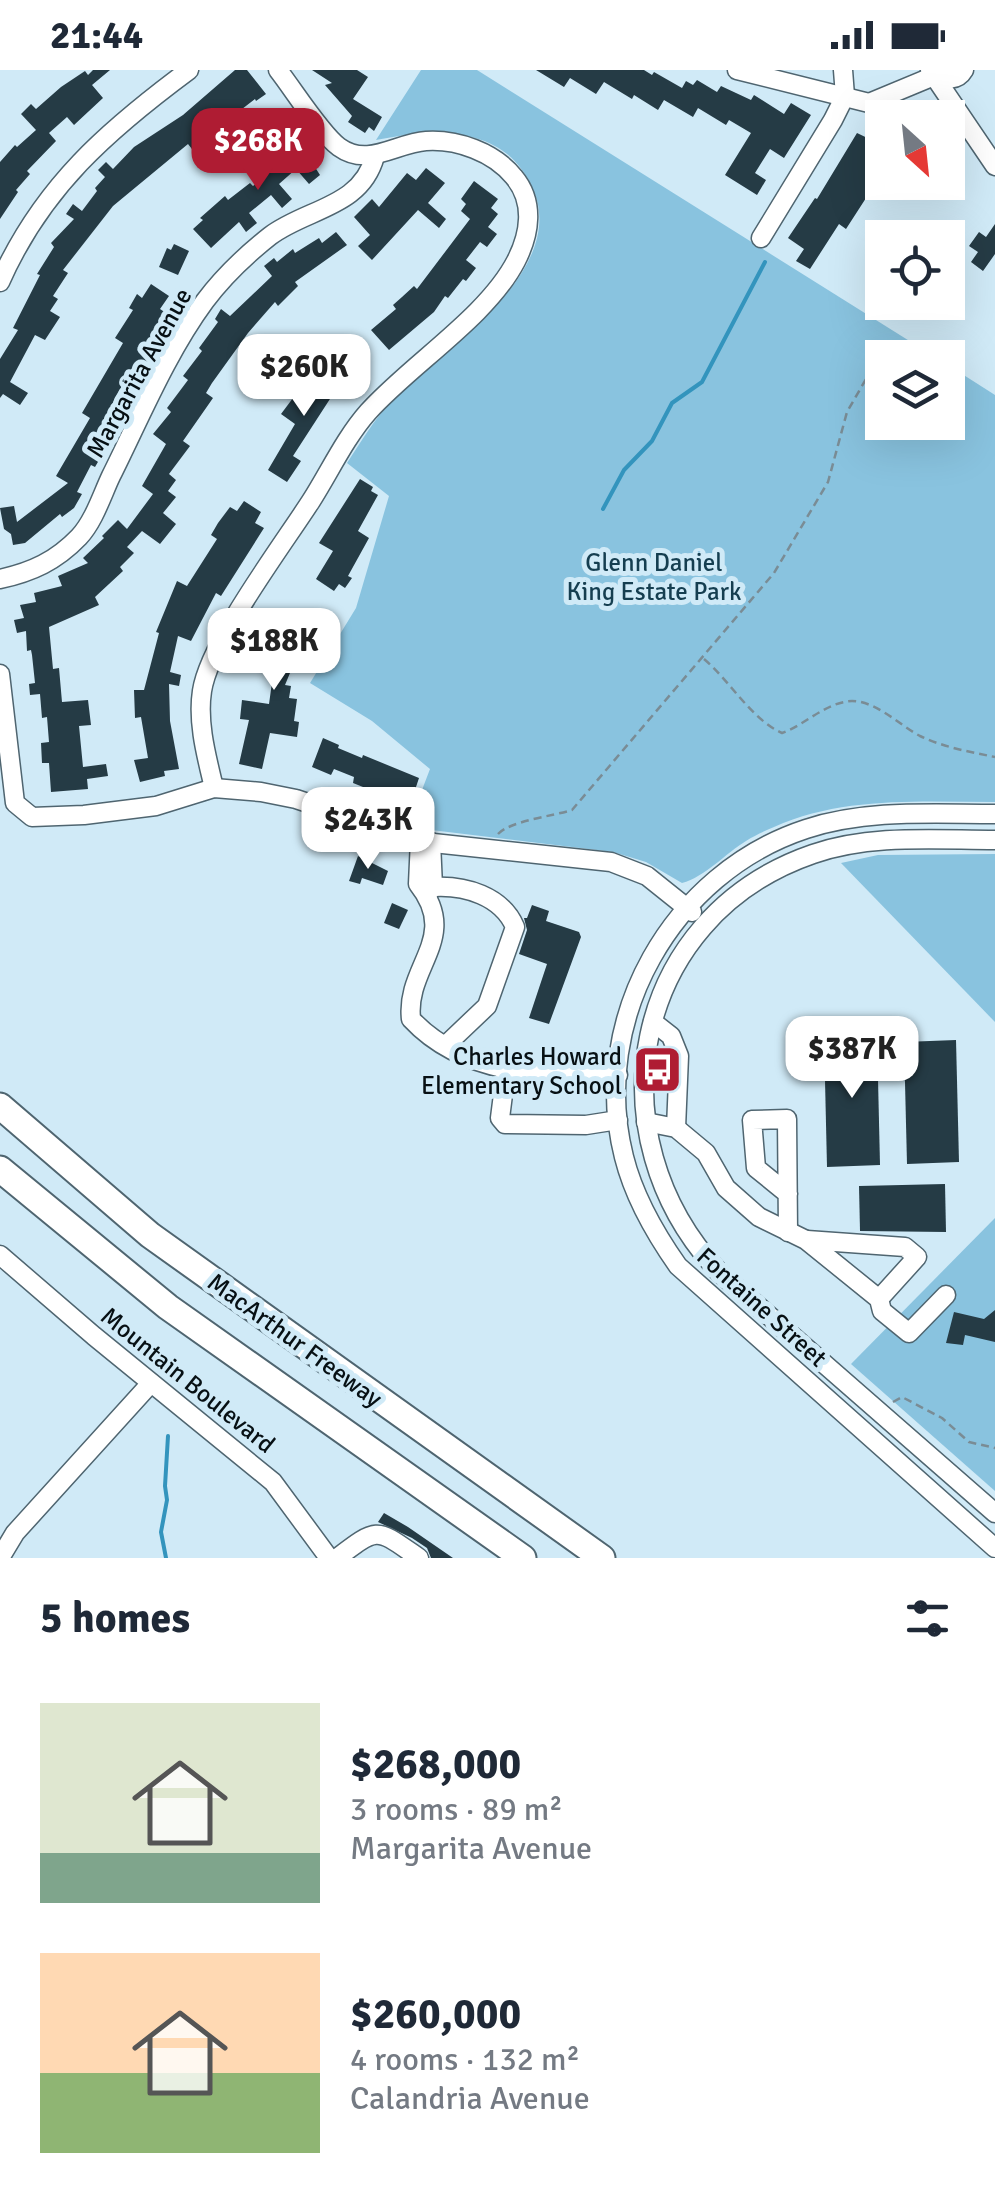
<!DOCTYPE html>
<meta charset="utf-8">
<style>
:root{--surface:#fff;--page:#f6f6f7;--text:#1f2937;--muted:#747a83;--accent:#af1c33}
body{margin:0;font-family:Signika,sans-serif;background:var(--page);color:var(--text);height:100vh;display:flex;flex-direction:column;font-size:38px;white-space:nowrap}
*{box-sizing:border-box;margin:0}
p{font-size:32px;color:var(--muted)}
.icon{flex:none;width:55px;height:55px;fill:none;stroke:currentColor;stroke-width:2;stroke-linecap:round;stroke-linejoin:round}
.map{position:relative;height:1488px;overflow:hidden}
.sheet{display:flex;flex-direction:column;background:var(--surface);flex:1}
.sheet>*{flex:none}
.needle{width:65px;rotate:153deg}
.buttons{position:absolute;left:865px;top:30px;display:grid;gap:20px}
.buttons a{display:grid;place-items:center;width:100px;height:100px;border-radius:0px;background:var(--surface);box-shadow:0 10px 40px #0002;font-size:50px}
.price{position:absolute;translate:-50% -85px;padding:0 22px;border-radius:20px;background:#fff;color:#222;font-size:32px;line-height:65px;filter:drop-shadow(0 2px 5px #0008)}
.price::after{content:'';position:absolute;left:50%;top:60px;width:30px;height:22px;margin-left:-15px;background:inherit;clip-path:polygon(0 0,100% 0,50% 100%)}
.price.selected{background:var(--accent);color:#fff}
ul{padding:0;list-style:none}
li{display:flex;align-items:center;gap:30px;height:250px;padding:0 40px}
li span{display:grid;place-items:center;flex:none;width:280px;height:200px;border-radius:0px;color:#555}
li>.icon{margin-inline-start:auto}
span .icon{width:120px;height:120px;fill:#fffc;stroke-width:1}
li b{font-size:42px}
h2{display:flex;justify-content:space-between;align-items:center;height:120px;padding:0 40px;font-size:42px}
.status{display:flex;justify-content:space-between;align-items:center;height:70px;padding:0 50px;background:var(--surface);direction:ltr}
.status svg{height:28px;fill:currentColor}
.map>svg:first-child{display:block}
.green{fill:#89c3df}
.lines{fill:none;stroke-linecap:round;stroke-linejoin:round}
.stream{stroke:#3394bd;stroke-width:4}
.building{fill:#253b45}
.minor-casing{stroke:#4f6570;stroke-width:21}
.highway-casing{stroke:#4f6570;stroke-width:29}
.path{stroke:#7a8c95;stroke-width:2.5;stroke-dasharray:8 5;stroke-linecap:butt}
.minor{stroke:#fff;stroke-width:18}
.highway{stroke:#fff;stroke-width:25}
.labels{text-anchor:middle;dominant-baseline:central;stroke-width:10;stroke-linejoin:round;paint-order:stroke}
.street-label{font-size:25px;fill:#071014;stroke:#d0eaf7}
.park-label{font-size:25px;fill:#153e50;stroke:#d0eaf7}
.poi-label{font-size:25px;fill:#071014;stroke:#d0eaf7;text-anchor:end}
</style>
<div class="status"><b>21:44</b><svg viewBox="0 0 49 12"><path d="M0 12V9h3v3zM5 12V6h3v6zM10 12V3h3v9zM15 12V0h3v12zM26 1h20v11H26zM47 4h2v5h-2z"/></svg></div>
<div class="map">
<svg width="995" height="1488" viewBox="0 0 995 1488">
<rect width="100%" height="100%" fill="#d0eaf7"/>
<g class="green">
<path d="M421,0H477L935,287L882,288V352H948V295L995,325V732C921,732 843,726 774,757C765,761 755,765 746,771C726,783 705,807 682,813L646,792L613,782L423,759L409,754L430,699L372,651L310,613L356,538L389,426L347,393C361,372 374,349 392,331C446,276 593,188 519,96C486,54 422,61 376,70Z"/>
<path d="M995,784V952L841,793L878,785Z"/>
<path d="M995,1148V1421L851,1294Z"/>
</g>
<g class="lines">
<g class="stream">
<path d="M603,439L624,400L652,371L672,333L702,312L765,192"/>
<path d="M166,1488L161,1462L167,1430L165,1416L168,1366"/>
</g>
</g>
<g class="building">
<path d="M93,0H110L92,15L103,28L74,55L67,47L49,63L56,71L27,101L30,104L16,120L18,122L0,149V92L15,75L17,77L36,60L21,44L31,34L36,39L61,17L85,1L88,5Z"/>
<path d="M235,0H247L266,24L256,31L255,29L233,46L247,64L236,72L223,56L202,72L216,90L206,97L188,74L113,136L63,200L68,203L53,226L58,229L50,241L60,247L45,270L35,265L10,312L28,323L20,335L3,324L0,328V289L18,260L13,258L40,205L37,204L54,177L51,173L74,149L66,144L73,134L82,141L97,121L95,118L105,107L98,100L106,92L113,99L134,77L183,45Z"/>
<path d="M312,0H357L368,7L353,29L382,47L374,61L369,57L365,63L348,52L352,46L325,15L332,13Z"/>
<path d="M536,0H644L652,5L654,2L682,18L686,11L693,15L697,10L717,22L721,16L751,30L754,25L784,44L791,33L811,45L784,88L770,79L755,103L766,110L757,125L725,105L751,63L729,50L726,55L698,38L693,47L664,30L658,40L634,25L632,29L604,12L596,24L570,8L564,17Z"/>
<path d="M295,60L316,87L311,91L320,105L309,114L296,99L279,114L292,129L282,138L271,125L249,143L257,153L246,162L239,152L211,178L193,159L203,150L200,148L225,126L228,130L250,113L253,116L287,88L277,75Z"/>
<path d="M857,63L882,75V83L869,106L877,111L846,159L839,154L810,199L796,191L804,179L788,168L815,128L817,129Z"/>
<path d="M426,98L445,113L428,133L446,149L439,158L418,140L372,190L358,176L370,165L354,147L372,129L379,137L407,103L416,110Z"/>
<path d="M474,111L498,129L491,138L498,144L488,157L497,164L487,177L480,172L466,190L476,198L466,211L463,209L448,228L445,226L434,242L389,280L371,260L396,239L393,235L402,227L414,216L417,219L470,149L461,141L466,134L461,129Z"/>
<path d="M995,154V184L983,201L971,192L978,182L969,176L979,162L986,167Z"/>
<path d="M336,162L347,175L295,212L298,216L278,236L275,232L248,263L212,313L206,323L213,328L183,371L190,376L169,404L176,410L168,421L176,427L163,443L176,454L160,474L142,461L127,477L134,483L120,497L123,501L95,527L99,535L49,557L53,599L59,598L62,632L88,630L91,655L79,656L83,697L106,694L108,706L87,709L88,719L51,722L49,693H42L41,673L49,672L47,647L42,648L40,624L30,625L29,614L35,613L32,585L31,580L27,581L26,561L17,563L14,550L24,548L20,535L36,532L34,523L62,516L58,506L88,493L83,488L104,468L102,466L118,450L127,459L153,424L142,416L166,374L153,364L171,342L167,338L188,310L183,306L202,281L199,278L218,252L215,249L221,239L230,246L272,206L264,196L274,188L277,192L293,179L295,183L319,168L322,173Z"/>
<path d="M174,174L189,181L178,205L159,197L167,178L171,180Z"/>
<path d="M151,214L169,226L160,239L172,247L153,275L156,276L139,308L130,303L117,324L108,343L118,349L111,361L108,359L95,380L102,385L95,397L91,395L77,422L82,424L74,438L62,447L60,444L25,473L13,475L11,464L4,459L0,438L14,436L17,452L68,413L56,406L90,348L82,343L123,273L115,268L133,240L129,238L137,224L142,228Z"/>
<path d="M328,289L340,297L331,309L339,315L293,386L301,391L287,412L268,400L295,354L281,344L293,328L298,331Z"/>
<path d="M360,409L373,417L371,421L378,425L358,461L369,468L348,506L352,508L345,518L339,514L334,521L316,509L333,481L319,473Z"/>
<path d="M244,431L261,442L255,453L264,458L221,526L216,523L191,571L178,566L170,602L181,605L179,616L169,614L170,651L179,699L164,701L165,706L140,712L134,690L148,688L141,647L135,648L134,620H144L159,563L156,562L177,511L187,516L217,469L211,465L218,453L230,437L237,441Z"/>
<path d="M299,547L315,557L297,586L285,615L291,616L289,628L297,629L294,651L299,652L297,667L270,663L262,699L239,694L249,650L240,649L242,630L269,634L274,598L253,590L264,564L276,568L289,548L295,552Z"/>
<path d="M323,668L339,675L338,678L362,688L363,685L419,708L412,729L403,726L401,731L383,725L353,713L354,707L334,699L331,705L312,697Z"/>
<path d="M358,786L388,801L383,815L362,808L360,814L349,811Z"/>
<path d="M392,833L408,840L399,859L384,853Z"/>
<path d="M532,835L549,841L546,851L579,862L581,867L549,954L529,948L547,894L519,884L527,860L524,848H527Z"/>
<path d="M877,966L880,1095L827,1097L824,967Z"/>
<path d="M956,970L959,1092L907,1094L904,972Z"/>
<path d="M945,1114L946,1162L860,1161L859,1116Z"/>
<path d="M995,1240V1272L965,1265L963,1275L946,1273L954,1242L984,1249Z"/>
<path d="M384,1443L408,1457L453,1488H431L427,1478L412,1468L378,1452Z"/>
</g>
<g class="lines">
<defs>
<g id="minor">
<path d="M737,0L869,33L934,6L940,0"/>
<path d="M930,0L995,96"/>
<path d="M934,6C946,9 957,12 964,0"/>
<path d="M761,168L833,50L845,26L843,0"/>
<path d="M0,212C42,117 108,60 189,0"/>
<path d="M0,509C32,502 56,491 79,467C94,451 102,425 111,406C140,348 166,284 205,231C223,207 246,185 270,166C307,138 361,138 375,86"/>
<path d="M0,604L15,733L32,747L84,745L156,736L214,718L261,722L296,729L424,772L611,792L647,806L692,842"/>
<path d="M214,718C207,688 197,653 202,621C209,573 282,476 311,431C329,403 345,368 368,342C411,294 487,247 516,191C530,164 535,132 514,107C494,82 457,69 426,71C396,73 368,98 339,77C321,64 293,19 278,0"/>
<path d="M995,744C932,744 867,739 806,759C672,803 589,949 624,1087C634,1127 654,1162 678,1196L995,1478"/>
<path d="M420,770L418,814C461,868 405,896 411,949C463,1005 546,1008 618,1005"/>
<path d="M995,770C935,770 871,764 813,784C630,847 591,1066 719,1202L995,1443"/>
<path d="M433,817C465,815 502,826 515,857L487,936L446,975"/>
<path d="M427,824L433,817L431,772"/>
<path d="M653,952L671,966L679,986L676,1058"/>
<path d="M506,1001L500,1048L505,1054L586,1055L618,1050"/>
<path d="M646,1052L676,1058L706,1083L726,1118L759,1147L806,1170L879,1229L882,1241L909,1263L946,1225"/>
<path d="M788,1124L756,1098L752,1050L787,1049L788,1162"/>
<path d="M807,1170L905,1177L917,1187L879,1229"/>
<path d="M0,1185L94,1266L273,1412L329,1488"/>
<path d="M0,1488L15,1463L151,1313"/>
<path d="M337,1488C379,1456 376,1458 419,1488"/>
</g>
<g id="highway">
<path d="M0,1036L150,1165L602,1488"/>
<path d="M0,1099L168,1237L523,1488"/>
</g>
</defs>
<use href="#minor" class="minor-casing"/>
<use href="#highway" class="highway-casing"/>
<g class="path">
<path d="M704,589C731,612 751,649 782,663C804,655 821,637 844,632C870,625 899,655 920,666C943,677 970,682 995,687"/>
<path d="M498,764C510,751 553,746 572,740L774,503L828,412L847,342L885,276"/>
<path d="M893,1332L902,1327L942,1348L969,1372L995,1378"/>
</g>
<use href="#minor" class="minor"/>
<use href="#highway" class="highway"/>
</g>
<defs>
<symbol id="bus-square" viewBox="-11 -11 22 22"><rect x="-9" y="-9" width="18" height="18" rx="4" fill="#af1c33" stroke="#d0eaf7"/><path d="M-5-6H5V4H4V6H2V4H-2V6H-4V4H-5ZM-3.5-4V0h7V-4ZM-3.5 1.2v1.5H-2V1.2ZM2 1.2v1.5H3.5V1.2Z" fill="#fff"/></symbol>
</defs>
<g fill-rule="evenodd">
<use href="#bus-square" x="630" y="972" width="55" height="55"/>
</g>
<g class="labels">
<g class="street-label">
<text transform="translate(139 303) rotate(-61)">Margarita Avenue</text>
<text transform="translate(762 1237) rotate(42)">Fontaine Street</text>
<text transform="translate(295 1270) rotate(36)">MacArthur Freeway</text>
<text transform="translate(188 1310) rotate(39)">Mountain Boulevard</text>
</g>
<g class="park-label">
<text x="654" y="492">Glenn Daniel<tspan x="654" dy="29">King Estate Park</tspan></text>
</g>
<g class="poi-label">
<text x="622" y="986">Charles Howard<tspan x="622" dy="29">Elementary School</tspan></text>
</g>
</g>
</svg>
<div class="buttons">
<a><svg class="needle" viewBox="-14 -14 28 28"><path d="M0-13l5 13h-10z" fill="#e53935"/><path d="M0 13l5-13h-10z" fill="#747a83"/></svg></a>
<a><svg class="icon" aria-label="locate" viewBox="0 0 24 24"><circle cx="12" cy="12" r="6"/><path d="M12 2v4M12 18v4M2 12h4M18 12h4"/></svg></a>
<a><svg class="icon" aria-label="layers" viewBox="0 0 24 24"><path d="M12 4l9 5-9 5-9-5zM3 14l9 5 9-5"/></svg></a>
</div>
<b class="price selected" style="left:258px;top:123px">$268K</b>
<b class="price" style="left:304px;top:349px">$260K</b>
<b class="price" style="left:274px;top:623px">$188K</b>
<b class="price" style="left:368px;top:802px">$243K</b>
<b class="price" style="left:852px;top:1031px">$387K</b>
</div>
<section class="sheet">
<h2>5 homes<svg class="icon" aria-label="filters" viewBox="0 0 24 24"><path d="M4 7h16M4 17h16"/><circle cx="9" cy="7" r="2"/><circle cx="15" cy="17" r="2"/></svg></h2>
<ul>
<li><span style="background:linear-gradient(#dfe7d0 75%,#7fa58c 0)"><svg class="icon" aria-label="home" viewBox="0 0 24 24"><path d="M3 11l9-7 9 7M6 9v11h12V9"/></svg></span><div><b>$268,000</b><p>3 rooms · 89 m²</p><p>Margarita Avenue</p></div></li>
<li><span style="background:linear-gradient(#ffd9b3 60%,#8fb573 0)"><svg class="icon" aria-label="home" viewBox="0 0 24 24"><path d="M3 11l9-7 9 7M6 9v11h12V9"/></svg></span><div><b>$260,000</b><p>4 rooms · 132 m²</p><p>Calandria Avenue</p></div></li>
</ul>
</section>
